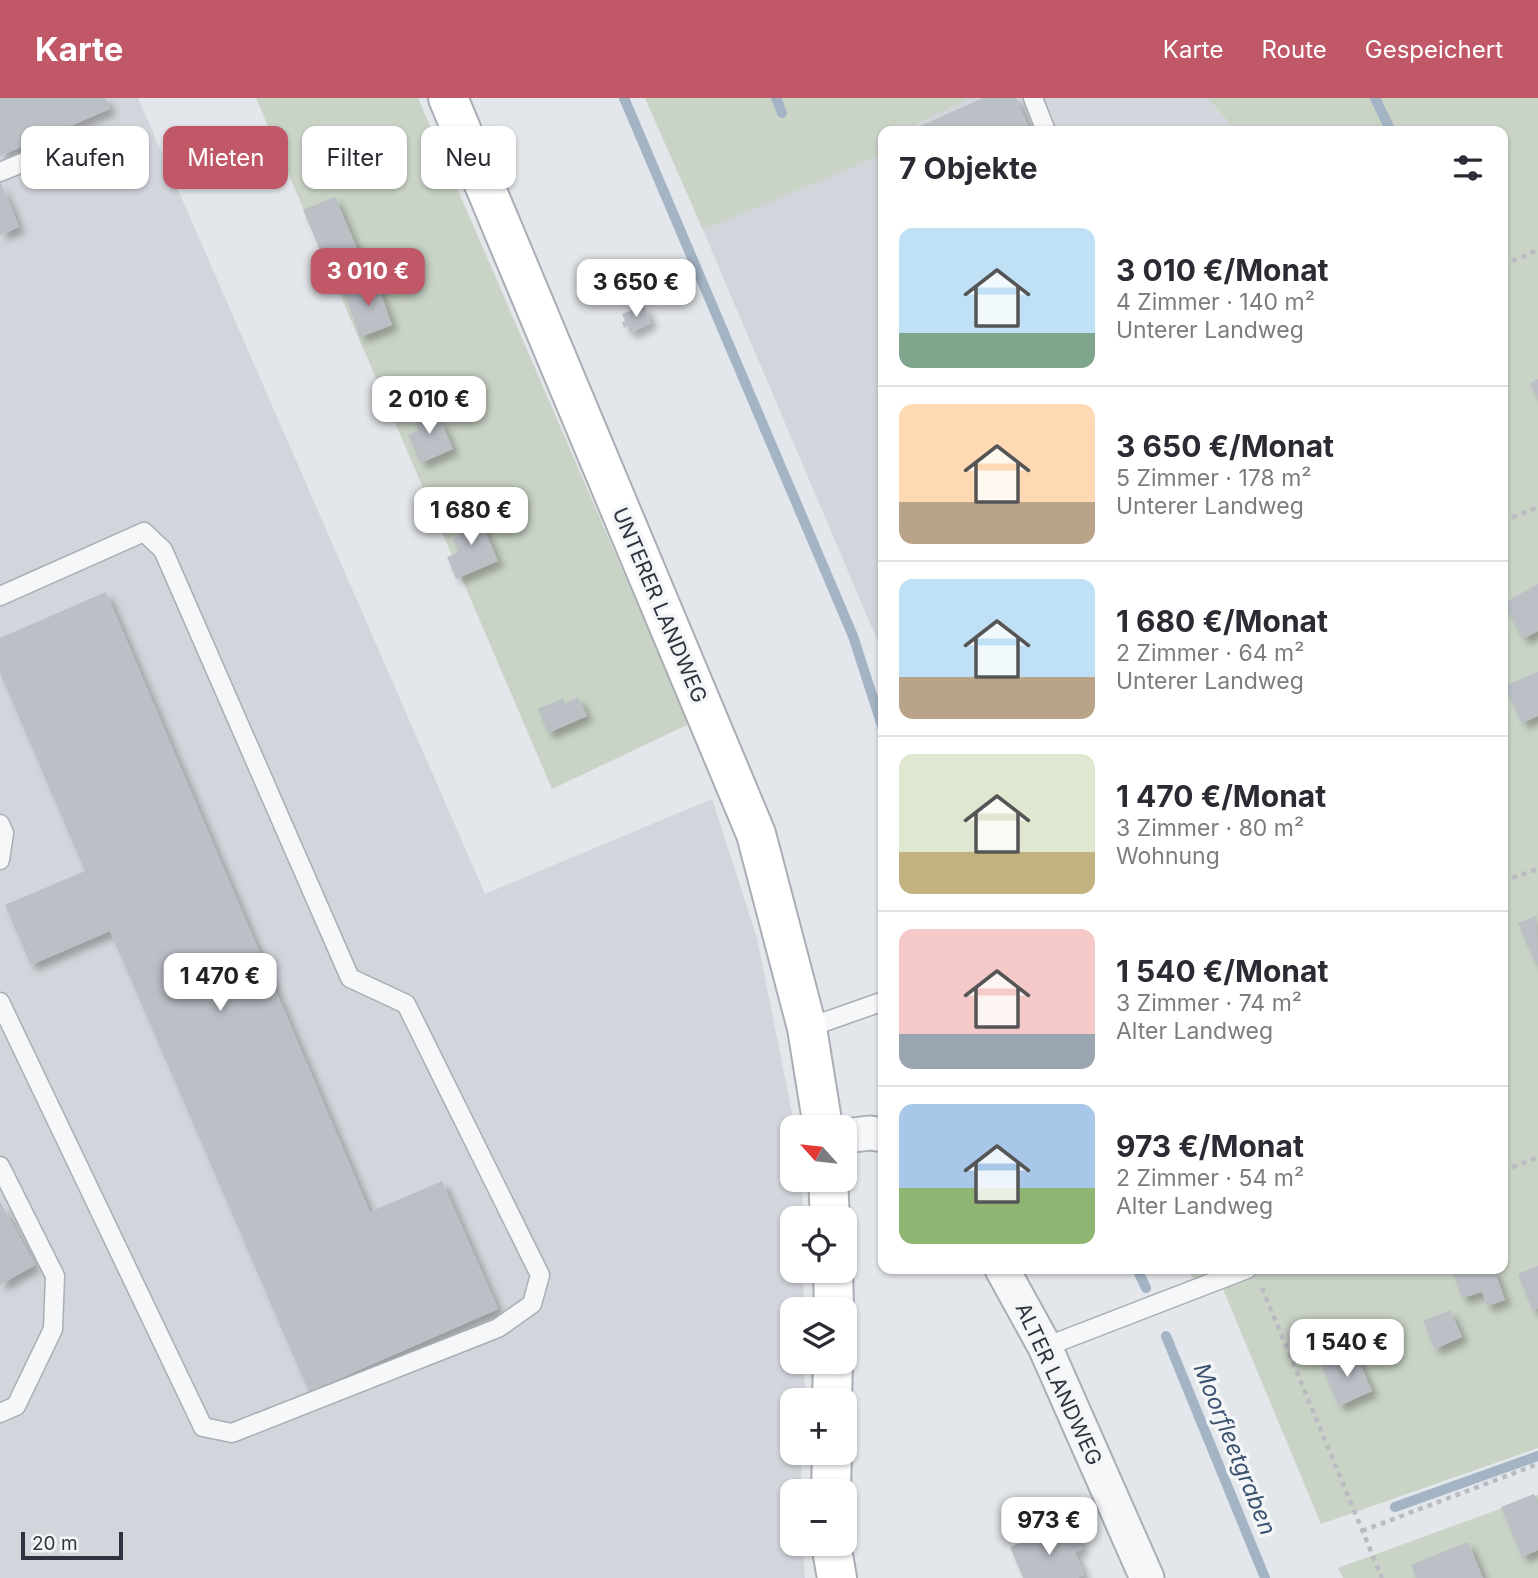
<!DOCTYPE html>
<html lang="de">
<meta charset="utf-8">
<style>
:root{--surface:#fff;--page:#f7f7f7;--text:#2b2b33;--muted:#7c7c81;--line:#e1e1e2;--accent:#c05868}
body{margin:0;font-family:Inter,sans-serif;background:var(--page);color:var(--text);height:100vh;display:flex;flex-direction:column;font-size:26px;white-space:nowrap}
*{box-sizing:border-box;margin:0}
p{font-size:23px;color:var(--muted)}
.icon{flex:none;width:38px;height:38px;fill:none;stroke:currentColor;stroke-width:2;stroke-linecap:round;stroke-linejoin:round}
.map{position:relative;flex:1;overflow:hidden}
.panel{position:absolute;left:878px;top:28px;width:630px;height:1148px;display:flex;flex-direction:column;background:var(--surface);border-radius:14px;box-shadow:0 2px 5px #0004}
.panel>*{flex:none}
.banner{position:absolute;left:21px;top:28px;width:665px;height:63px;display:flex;gap:14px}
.needle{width:46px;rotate:297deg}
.fabs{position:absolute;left:780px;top:1017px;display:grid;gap:14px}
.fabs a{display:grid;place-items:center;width:77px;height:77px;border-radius:14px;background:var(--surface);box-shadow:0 2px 5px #0004;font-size:35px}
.scale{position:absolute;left:21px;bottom:18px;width:102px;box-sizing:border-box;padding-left:7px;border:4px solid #2d3440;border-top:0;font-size:19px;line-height:24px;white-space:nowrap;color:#2d3440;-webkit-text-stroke:5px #f3f5f7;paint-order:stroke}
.price{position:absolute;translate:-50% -60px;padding:0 16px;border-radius:14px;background:#fff;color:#222;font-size:23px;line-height:46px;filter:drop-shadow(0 2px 4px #0008)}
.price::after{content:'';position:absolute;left:50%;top:42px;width:21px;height:16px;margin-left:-10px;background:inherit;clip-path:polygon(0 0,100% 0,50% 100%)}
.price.on{background:var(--accent);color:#fff}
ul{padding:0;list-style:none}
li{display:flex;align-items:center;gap:21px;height:175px;padding:0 21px}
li+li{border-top:2px solid var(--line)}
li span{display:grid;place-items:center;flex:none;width:196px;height:140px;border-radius:14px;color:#555}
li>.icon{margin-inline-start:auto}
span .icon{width:84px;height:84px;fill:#fffc;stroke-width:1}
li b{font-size:30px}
h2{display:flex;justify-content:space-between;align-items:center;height:84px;padding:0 21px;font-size:30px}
.pill{padding:0 24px;border-radius:14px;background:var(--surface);box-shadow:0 2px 5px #0004;font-size:24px;line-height:63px}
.pill.on{background:var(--accent);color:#fff}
header{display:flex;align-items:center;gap:42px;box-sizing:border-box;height:98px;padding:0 35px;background:var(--accent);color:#fff}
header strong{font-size:33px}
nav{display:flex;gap:38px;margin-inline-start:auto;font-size:24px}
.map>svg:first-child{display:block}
.built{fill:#d2d5db}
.green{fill:#c9d3c6}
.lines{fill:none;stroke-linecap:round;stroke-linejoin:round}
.stream{stroke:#a3b4c5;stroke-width:10}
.building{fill:#bbbfc6;filter:url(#shadow)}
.lane-casing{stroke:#a9adb4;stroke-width:21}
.street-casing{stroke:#a9adb4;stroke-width:37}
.secondary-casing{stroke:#a9adb4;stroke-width:42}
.path{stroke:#babcc2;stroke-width:4.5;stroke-dasharray:5 5;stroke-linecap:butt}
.lane{stroke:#f6f7f9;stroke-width:18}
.street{stroke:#f6f7f9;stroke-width:33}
.secondary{stroke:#fff;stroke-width:38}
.labels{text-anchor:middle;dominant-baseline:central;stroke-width:7;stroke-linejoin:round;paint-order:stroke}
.street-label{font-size:21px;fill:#2d3440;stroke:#f3f5f7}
.water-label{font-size:23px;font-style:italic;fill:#3c5370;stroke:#f3f5f7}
</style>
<header>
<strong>Karte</strong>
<nav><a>Karte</a><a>Route</a><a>Gespeichert</a></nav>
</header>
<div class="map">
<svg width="1538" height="1480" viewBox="0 0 1538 1480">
<defs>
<filter id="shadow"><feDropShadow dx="6" dy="6" stdDeviation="3.5" flood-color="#0004"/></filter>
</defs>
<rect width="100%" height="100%" fill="#e3e6ea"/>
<g class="built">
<path d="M0,0H138L485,796L712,701L757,840L795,1029H793V1082H802L803,1120H793V1172L803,1173L804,1211H793V1264H804L805,1293L804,1302H793V1354L802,1355L801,1393H793V1446H803L805,1480H0Z"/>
<path d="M970,0H1207L1237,33H902Z"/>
<path d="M884,54V558L703,132Z"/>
</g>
<g class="green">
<path d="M256,0H418L689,626L552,691Z"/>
<path d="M645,0H970L902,33H884V54L881,57L703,132Z"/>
<path d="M1207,0H1538V1350L1321,1426L1215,1172L1193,1181L1188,1171H1503V33H1237Z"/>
<path d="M1538,1397V1480H1343L1338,1470Z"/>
</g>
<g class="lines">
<g class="stream">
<path d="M624,0L853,538L884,634"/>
<path d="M776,0L782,15"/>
<path d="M1375,0L1391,33"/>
<path d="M1137,1171L1146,1190"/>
<path d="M1166,1238L1265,1480"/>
<path d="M1395,1409L1538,1358"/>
</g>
</g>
<g class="building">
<path d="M0,0H105L110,11L0,58Z"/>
<path d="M983,0H1016L1029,30L1021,33H909Z"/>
<path d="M0,83L19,129L0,137Z"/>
<path d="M335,99L359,155L327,169L303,112Z"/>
<path d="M376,182L392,227L360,239L344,193Z"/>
<path d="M644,207L651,225L630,235L627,228L624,230L622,224L625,223L622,216Z"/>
<path d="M1538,281V298L1536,299L1530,285Z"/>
<path d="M428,307L435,323L440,321L453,351L421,365L408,337L419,332L411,315Z"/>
<path d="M477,414L498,463L456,481L447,459L459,454L453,441L459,438L453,424Z"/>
<path d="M1538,486V533L1523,541L1504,505Z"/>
<path d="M106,494L370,1114L442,1083L498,1211L309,1294L110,833L31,867L5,807L85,773L0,575V540Z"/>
<path d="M1538,574V618L1522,625L1505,588Z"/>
<path d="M578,599L587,618L548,635L538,611L563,600L565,606Z"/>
<path d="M1537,817L1538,863L1535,864L1518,825Z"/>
<path d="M0,1104L35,1167L0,1187Z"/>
<path d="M1538,1168V1210L1533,1213L1518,1176Z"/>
<path d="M1452,1171H1494L1505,1202L1487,1208L1482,1194L1462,1200Z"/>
<path d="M1450,1212L1462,1239L1435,1251L1423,1223Z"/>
<path d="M1355,1254L1372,1293L1339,1308L1322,1268Z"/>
<path d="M1534,1396L1538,1406V1452L1522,1459L1501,1409Z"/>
<path d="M1051,1433L1054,1441L1076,1433L1083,1451L1075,1454L1084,1477L1077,1480H1023L1010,1449Z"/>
<path d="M1468,1444L1483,1480H1416L1411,1467Z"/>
</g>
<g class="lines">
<defs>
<g id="lane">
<path d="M1033,0L1046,33"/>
<path d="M0,74L61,49"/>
<path d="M0,498L144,434L163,452L350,880L406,906L540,1177L532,1206L498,1230L232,1335L203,1329L0,904"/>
<path d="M0,726L4,735L0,762"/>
<path d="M807,930L884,903"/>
<path d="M0,1068L55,1178L53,1231L16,1308L0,1315"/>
<path d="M1045,1249L1247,1171"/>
</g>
<g id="street">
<path d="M845,1038L870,1035L884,1037"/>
<path d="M1002,1171L1045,1249L1147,1480"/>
</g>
<g id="secondary">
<path d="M448,0L756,736L807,930L823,1029"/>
<path d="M828,1082L830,1120"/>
<path d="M833,1172L834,1211"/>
<path d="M832,1302L833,1264"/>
<path d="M831,1393L832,1354"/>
<path d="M831,1446L837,1480"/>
</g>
</defs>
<use href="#lane" class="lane-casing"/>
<use href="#street" class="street-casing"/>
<use href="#secondary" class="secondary-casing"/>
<g class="path">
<path d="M1503,167L1538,152"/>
<path d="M1503,423L1538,409"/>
<path d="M1503,783L1538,771"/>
<path d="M1503,1073L1538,1059"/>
<path d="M1262,1190L1382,1480"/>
<path d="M1362,1433L1538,1366"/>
</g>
<use href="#lane" class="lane"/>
<use href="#street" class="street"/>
<use href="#secondary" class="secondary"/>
</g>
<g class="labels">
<g class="street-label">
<text transform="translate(660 507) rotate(67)">UNTERER LANDWEG</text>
<text transform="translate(1059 1286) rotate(65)">ALTER LANDWEG</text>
</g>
<g class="water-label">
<text transform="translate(1235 1351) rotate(68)">Moorfleetgraben</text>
</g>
</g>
</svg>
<div class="fabs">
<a><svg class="needle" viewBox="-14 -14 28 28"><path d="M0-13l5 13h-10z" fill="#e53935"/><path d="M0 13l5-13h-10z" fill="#7c7c81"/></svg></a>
<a><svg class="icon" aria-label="locate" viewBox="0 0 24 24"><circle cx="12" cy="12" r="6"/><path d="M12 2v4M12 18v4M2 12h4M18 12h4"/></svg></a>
<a><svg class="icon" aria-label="layers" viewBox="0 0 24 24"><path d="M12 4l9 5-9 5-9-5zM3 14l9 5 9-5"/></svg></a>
<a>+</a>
<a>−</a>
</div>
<div class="scale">20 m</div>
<b class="price on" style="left:368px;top:210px">3 010 €</b>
<b class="price" style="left:636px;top:221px">3 650 €</b>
<b class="price" style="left:429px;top:338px">2 010 €</b>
<b class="price" style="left:471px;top:449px">1 680 €</b>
<b class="price" style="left:220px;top:915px">1 470 €</b>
<b class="price" style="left:1347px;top:1281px">1 540 €</b>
<b class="price" style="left:1049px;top:1459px">973 €</b>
<div class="banner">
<a class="pill">Kaufen</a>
<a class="pill on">Mieten</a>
<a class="pill">Filter</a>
<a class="pill">Neu</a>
</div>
<section class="panel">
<h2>7 Objekte<svg class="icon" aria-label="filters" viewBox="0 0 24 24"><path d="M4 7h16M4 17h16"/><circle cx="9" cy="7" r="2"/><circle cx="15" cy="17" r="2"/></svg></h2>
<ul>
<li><span style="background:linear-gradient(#bfe0f5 75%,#7fa58c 0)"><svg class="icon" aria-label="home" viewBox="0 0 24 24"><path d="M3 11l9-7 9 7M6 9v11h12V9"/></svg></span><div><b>3 010 €/Monat</b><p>4 Zimmer · 140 m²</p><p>Unterer Landweg</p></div></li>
<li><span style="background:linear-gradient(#ffd9b3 70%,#b9a48a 0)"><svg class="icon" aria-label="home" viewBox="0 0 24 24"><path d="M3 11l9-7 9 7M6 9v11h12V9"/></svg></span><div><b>3 650 €/Monat</b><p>5 Zimmer · 178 m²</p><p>Unterer Landweg</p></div></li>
<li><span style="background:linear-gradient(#bfe0f5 70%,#b9a48a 0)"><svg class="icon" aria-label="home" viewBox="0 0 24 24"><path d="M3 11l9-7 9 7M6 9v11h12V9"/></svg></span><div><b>1 680 €/Monat</b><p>2 Zimmer · 64 m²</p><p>Unterer Landweg</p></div></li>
<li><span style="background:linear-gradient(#dfe7d0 70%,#c2b280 0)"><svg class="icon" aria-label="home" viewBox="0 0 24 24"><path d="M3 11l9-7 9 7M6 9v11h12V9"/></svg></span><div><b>1 470 €/Monat</b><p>3 Zimmer · 80 m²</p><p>Wohnung</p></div></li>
<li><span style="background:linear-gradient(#f6c9c9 75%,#9aa5b1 0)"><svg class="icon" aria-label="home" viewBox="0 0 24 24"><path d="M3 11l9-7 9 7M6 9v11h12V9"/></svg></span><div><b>1 540 €/Monat</b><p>3 Zimmer · 74 m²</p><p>Alter Landweg</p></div></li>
<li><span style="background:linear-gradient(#a9c7e8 60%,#8fb573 0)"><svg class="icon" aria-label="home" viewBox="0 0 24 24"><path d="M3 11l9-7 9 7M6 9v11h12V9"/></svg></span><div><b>973 €/Monat</b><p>2 Zimmer · 54 m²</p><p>Alter Landweg</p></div></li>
</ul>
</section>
</div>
